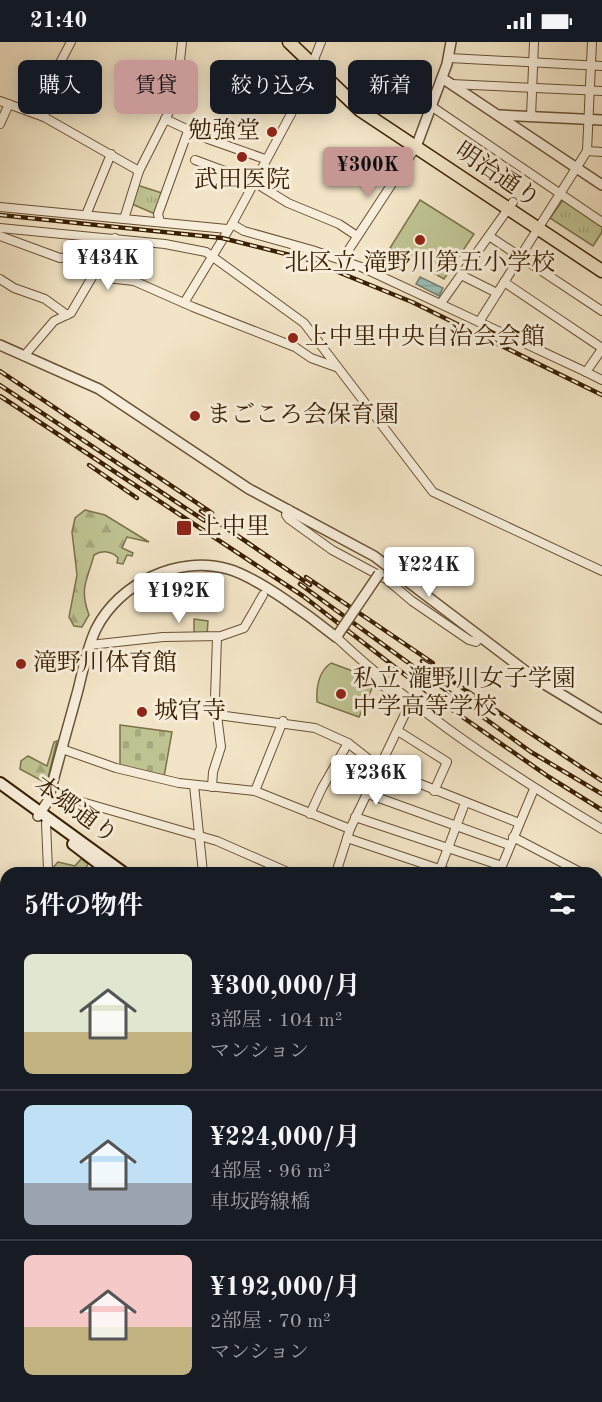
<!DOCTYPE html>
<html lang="ja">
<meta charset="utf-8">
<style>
:root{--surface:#171b24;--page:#242831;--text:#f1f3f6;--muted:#9ea1a6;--line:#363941;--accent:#c59692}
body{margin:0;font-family:"Old Standard TT","Noto Serif JP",serif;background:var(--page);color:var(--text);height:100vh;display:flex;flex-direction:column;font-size:22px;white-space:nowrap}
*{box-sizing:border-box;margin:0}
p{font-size:20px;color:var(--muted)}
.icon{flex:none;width:33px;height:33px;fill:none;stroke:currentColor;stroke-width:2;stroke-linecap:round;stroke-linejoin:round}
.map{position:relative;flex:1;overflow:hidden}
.drawer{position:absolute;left:0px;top:825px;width:603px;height:536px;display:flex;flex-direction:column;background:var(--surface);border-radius:18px 18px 0 0;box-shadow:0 3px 15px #0003}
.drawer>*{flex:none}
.hud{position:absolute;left:18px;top:18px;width:567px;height:54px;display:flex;gap:12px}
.price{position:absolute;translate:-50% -51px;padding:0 14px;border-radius:6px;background:#fff;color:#222;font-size:20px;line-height:39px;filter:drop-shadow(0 2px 3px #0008)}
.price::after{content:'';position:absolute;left:50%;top:36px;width:18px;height:14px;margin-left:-9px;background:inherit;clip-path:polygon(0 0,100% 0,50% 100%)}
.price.on{background:var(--accent);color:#111}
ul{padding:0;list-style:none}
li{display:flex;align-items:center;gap:18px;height:150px;padding:0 24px}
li+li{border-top:2px solid var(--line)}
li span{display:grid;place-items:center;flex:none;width:168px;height:120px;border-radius:9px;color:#555}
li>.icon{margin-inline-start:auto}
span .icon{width:72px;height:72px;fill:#fffc;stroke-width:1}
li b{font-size:26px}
h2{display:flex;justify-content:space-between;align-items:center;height:72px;padding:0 24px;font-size:26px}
.chip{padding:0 21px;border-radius:9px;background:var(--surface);box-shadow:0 3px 15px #0003;font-size:21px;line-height:54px}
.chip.on{background:var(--accent);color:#111}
.status{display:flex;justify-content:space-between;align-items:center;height:42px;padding:0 30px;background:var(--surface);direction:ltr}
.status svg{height:16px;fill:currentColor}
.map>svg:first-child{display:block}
.forest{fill:url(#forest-firs);stroke:#7c724a;stroke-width:1.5}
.cemetery{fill:url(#cemetery-stones);stroke:#7c724a;stroke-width:1.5}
.park{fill:url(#park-tufts);stroke:#7c724a;stroke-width:1.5}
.garden{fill:#bfc392;stroke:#7c724a;stroke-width:1.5}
.water{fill:url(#water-rules);stroke:#757f70;stroke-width:1.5}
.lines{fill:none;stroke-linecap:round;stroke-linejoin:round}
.minor-casing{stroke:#685133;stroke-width:10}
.tertiary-casing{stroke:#685133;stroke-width:12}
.secondary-casing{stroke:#3a2002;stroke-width:14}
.primary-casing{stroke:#3a2002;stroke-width:15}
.minor{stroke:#f7edda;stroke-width:8}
.tertiary{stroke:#f7edda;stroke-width:9}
.secondary{stroke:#f7edda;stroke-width:10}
.primary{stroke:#f2e4c6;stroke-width:12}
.rail-casing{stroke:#3a2002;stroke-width:4.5}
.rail{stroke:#f7edda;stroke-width:2;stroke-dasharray:7;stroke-linecap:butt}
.tertiary-bridge-casing{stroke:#685133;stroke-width:12;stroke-linecap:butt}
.tertiary-bridge{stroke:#f7edda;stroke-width:9}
.poi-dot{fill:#8f2418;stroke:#f7edda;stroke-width:2}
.labels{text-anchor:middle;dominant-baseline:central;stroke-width:6;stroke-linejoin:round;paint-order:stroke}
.poi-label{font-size:24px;fill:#3a2002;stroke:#f7edda;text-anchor:start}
.street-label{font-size:24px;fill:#3a2002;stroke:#f7edda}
</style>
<div class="status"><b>21:40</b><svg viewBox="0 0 49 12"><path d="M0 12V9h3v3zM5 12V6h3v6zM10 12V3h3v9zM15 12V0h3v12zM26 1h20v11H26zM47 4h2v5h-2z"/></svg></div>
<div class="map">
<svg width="602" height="1360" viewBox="0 0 602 1360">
<defs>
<pattern id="forest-firs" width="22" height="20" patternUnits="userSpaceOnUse" patternTransform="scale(1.5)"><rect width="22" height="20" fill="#bfc392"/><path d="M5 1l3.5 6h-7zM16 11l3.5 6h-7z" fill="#a5a77c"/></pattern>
<pattern id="cemetery-stones" width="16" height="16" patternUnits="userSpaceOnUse" patternTransform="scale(1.5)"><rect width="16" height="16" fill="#bfc392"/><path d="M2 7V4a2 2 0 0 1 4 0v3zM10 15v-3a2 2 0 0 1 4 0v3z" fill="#a5a77c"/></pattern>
<pattern id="park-tufts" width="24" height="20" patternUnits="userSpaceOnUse" patternTransform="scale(1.5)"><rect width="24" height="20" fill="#bfc392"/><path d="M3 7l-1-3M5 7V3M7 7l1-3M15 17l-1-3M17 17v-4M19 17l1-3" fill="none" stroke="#a5a77c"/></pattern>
<pattern id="water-rules" width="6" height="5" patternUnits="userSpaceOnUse" patternTransform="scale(1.5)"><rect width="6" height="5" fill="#9cbeba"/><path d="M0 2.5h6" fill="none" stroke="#87a39e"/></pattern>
</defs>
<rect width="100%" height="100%" fill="#f2e4c6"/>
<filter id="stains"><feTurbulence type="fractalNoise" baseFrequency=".00333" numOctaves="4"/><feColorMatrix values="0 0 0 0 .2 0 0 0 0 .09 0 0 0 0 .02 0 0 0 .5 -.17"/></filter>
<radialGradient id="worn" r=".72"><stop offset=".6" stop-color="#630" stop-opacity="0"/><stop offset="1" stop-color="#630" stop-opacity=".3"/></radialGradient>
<g class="forest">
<path d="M85,468L105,473L149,500L127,495L122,506L133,511L132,514L127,513L123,522L117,521L118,516C112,509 102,508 94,513C87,540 79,545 89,573L82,585L74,584L69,575L77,533L72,490L75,476Z"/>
<path d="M57,699L48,736L42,739L20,727L21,719L28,714L47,724L54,700Z"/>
<path d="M0,840H6V867L3,868V874H0Z"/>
</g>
<g class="cemetery">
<path d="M120,683L172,690L164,735L120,726Z"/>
<rect x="0" y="907" width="6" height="24"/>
</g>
<g class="park">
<path d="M137,143L162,151L155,172L132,162Z"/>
<path d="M563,158H567L602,183V190L593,204L550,176Z"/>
<path d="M194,577L208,579L207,594H194Z"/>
</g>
<g class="garden">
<path d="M420,158L474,192L444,237L390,206Z"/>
<path d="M331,621L366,634L374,642L359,675L317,660C316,645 318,630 331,621Z"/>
<path d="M81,817L88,822L83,831H48L58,820L75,824Z"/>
<path d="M600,1094H602V1153L597,1151V1095Z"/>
</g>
<path class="water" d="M420,235L443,246L439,254L416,242Z"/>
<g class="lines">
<defs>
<g id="minor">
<path d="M449,16L602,24"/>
<path d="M451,42L602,49"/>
<path d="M0,59L44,75L139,129"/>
<path d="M431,64L602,180"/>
<path d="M44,75L53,34L71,0"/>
<path d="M531,75L534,0"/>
<path d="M165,77L208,97L265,117"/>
<path d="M0,82L9,62"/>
<path d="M587,109L602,110"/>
<path d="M195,118L254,140L288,161L339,182L357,194"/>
<path d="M0,165L227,187"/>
<path d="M86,173L111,112"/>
<path d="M124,177L139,129L176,56L182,0"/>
<path d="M160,180L158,172L188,89"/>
<path d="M232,182L244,189L312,208L361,225L586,330"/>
<path d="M0,186L165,202L206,210L304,281L433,450L602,529"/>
<path d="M0,194L60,216L77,215L107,236L134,239L193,265L295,305L311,316L336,325"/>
<path d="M489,194L602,269"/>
<path d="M342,218L416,105"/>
<path d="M461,233L497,251"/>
<path d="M0,237L14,246L45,257L67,273"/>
<path d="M504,240L602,306"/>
<path d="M184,261L232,182L313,31L315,15L321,0"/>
<path d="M441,261L513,160"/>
<path d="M479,280L587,109L592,0"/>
<path d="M602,307L586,330L602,338"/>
<path d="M24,314L54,279L71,271L115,196"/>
<path d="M288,467L286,473L289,477L332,508L386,537L412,559L469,598L476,600L480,596"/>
<path d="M336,595C416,670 508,731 602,787"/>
<path d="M90,603L163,595L221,594L244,586L263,553"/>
<path d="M218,673L315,686L348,701L380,726L519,781"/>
<path d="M398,689L447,720L434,749"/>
<path d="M62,707L116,726L179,741L255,749L350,787"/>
<path d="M194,743L203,831"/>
<path d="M212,745L213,730L221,705L215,657L217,595"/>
<path d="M255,749L283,679"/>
<path d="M368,752L509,803"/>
<path d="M82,760L217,799L290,831"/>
<path d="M310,772L322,746L348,701"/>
<path d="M355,775L502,824"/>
<path d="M513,795L582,831"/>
<path d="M347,796L451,831"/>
<path d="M440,827L465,761"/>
<path d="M45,831L48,828L46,781"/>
<path d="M336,831L350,787L405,672C405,655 383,649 376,635"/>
<path d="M499,831L534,747"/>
<path d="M597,838L602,841"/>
<path d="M597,888L602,884"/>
<path d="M597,920L602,922"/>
<path d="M597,1011L602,999"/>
<path d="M4,1058L1,984H6"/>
<path d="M2,1154L6,1140"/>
<path d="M0,1174H6"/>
<path d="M597,1192L602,1182"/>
<path d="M597,1204L602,1206"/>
<path d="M0,1260L6,1263"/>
<path d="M597,1335L602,1329"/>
<path d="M412,1354L421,1360"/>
<path d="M574,1354L581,1360"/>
<path d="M235,1360L238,1354"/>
<path d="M367,1360L371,1354"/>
<path d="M547,1360L552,1354"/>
</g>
<g id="tertiary">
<path d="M442,36L602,143"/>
<path d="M500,73L602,78"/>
<path d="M416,105L447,22L451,0"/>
<path d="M0,303L99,347L249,447L374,514L536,637L602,677"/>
<path d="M38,774L48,759C57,722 68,685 78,648C83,628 87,606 96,587C119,541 178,513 228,527C257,535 311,575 336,595L339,591"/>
<path d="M597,1024L602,1026"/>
<path d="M0,1153L6,1156"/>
<path d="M597,1300L602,1302"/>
<path d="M299,1354L306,1360"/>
<path d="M498,1354L504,1360"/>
<path d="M484,1360L488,1354"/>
</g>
<g id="secondary">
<path d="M0,741L124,831"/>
<path d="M73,802L111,831"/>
<path d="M125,1360L127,1354"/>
<path d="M133,1360L135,1354"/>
</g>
<path id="primary" d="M289,0L360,68L602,229"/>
</defs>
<use href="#minor" class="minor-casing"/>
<use href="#tertiary" class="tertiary-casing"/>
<use href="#secondary" class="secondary-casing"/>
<use href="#primary" class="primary-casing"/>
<use href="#minor" class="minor"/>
<use href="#tertiary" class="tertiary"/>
<use href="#secondary" class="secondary"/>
<use href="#primary" class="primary"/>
<defs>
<g id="rail">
<path d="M0,173L222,196L306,217L412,260L602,353"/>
<path d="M0,329L212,471"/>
<path d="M0,343L205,479"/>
<path d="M0,354L303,554L435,656L549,735L602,768"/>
<path d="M89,423L137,456"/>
<path d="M201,469L310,543"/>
<path d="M306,535L433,621"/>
<path d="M300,542L531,710L602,752"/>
<path d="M422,619L602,739"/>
</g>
</defs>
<use href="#rail" class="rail-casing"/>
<use href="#rail" class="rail"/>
<defs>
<path id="tertiary-bridge" d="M339,591L379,532"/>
</defs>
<use href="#tertiary-bridge" class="tertiary-bridge-casing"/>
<use href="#tertiary-bridge" class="tertiary-bridge"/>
</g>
<g class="poi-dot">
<circle cx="272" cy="90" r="6"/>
<circle cx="242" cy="115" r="6"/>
<circle cx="420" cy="198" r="6"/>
<circle cx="293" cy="296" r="6"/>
<circle cx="195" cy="374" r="6"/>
<rect x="176" y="478" width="16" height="16" rx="3"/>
<circle cx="21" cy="622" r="6"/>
<circle cx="341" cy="652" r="6"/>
<circle cx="142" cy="670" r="6"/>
</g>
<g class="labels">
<g class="poi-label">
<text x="260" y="90" text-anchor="end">勉強堂</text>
<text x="242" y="139" text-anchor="middle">武田医院</text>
<text x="420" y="222" text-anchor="middle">北区立 滝野川第五小学校</text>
<text x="305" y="296">上中里中央自治会会館</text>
<text x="207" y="374">まごころ会保育園</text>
<text x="198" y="486">上中里</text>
<text x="33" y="622">滝野川体育館</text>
<text x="353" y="638">私立 瀧野川女子学園<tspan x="353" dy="28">中学高等学校</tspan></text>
<text x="154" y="670">城官寺</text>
</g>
<g class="street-label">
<text transform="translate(497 134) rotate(34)">明治通り</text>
<text transform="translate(75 769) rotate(36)">本郷通り</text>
</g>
</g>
<rect width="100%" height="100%" filter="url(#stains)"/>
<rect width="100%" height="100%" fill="url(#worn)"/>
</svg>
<b class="price on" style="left:368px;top:156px">¥300K</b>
<b class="price" style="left:108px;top:249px">¥434K</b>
<b class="price" style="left:429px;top:556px">¥224K</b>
<b class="price" style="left:179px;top:582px">¥192K</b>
<b class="price" style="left:376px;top:764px">¥236K</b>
<div class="hud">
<a class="chip">購入</a>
<a class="chip on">賃貸</a>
<a class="chip">絞り込み</a>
<a class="chip">新着</a>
</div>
<section class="drawer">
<h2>5件の物件<svg class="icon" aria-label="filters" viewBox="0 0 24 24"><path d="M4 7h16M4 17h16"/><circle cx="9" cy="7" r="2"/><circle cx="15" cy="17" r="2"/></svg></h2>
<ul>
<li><span style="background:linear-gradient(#dfe7d0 65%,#c2b280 0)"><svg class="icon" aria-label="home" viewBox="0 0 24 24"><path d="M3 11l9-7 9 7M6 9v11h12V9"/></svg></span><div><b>¥300,000/月</b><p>3部屋 · 104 m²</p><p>マンション</p></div></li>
<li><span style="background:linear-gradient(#bfe0f5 65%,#9aa5b1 0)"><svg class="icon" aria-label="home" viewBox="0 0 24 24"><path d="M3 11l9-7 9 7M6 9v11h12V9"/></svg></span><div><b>¥224,000/月</b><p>4部屋 · 96 m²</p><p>車坂跨線橋</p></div></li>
<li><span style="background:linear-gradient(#f6c9c9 60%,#c2b280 0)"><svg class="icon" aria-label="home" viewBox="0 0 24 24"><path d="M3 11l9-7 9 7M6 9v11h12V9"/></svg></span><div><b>¥192,000/月</b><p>2部屋 · 70 m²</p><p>マンション</p></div></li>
</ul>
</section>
</div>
